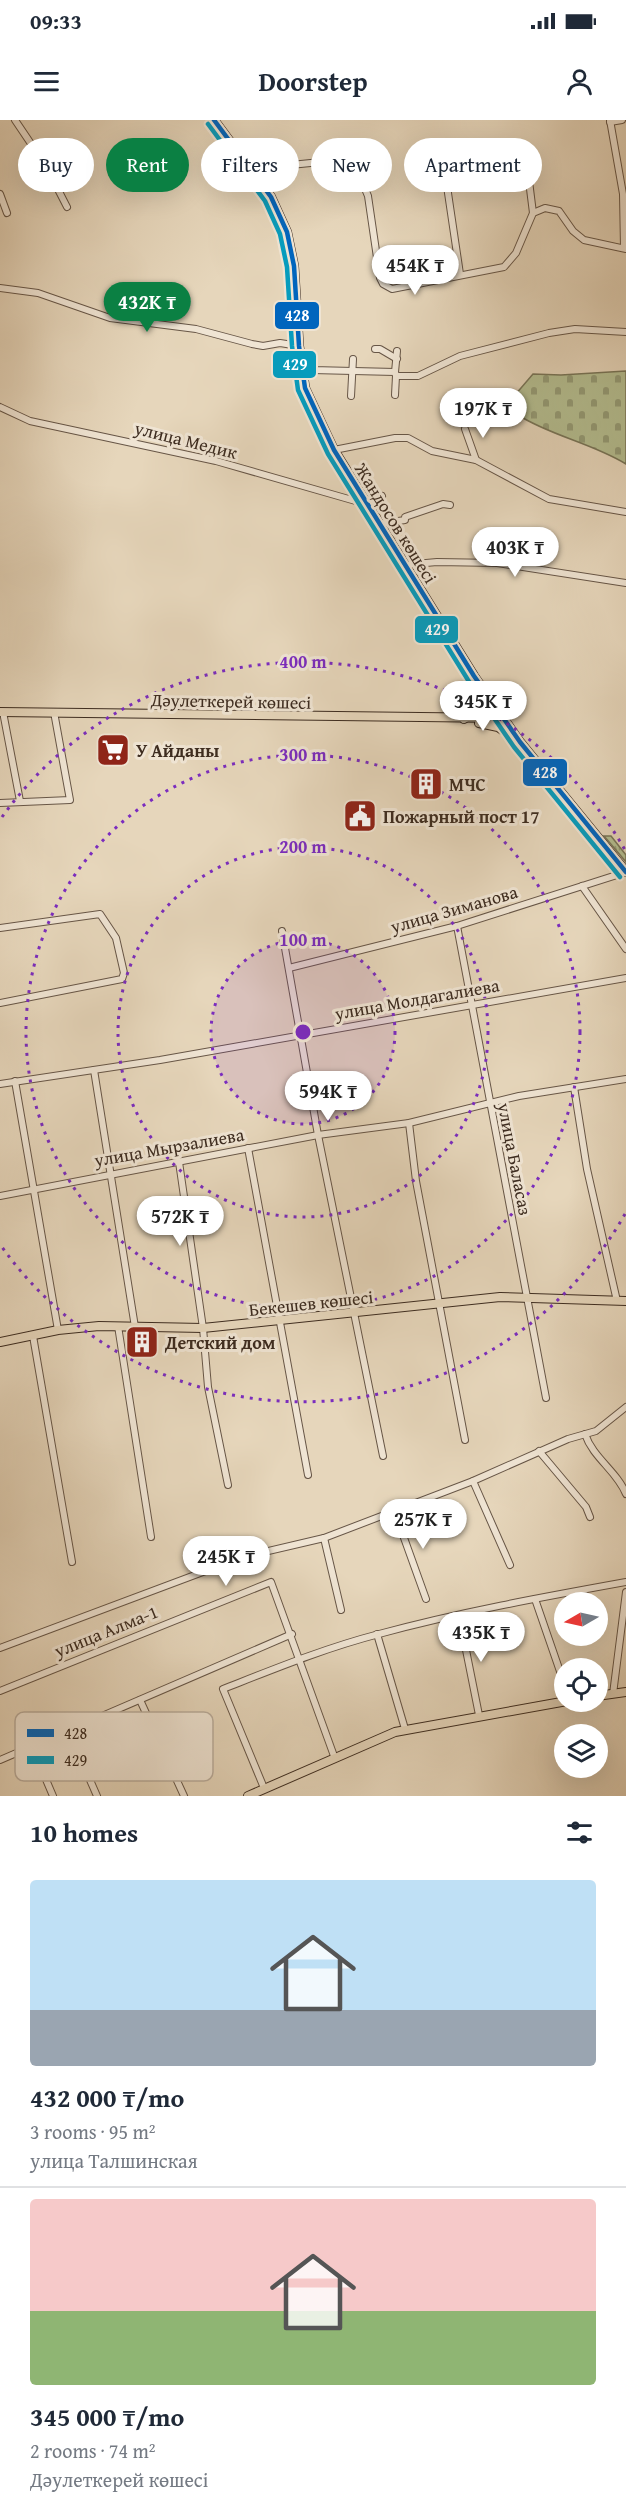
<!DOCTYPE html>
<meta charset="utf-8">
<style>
:root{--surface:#fff;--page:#f6f6f7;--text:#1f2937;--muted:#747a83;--line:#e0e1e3;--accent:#0b8043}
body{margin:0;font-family:"Gentium Book Plus",serif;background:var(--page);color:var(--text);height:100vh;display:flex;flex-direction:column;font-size:22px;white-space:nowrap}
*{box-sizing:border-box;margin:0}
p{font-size:20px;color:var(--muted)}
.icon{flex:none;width:33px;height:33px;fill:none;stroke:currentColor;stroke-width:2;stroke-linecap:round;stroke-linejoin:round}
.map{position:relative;height:1676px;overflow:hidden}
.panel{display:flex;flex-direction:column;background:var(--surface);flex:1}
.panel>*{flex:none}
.top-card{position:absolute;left:18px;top:18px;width:591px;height:54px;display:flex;gap:12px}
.needle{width:39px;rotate:261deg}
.buttons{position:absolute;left:554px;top:1472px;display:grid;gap:12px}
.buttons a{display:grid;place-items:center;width:54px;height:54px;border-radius:50%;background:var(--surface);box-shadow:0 6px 24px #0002;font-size:30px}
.price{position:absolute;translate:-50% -51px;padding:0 14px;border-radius:21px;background:#fff;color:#222;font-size:20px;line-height:39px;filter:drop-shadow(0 2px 3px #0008)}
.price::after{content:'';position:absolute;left:50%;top:36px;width:18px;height:14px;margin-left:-9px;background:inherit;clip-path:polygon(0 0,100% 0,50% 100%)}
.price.current{background:var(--accent);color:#fff}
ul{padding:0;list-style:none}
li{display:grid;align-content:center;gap:12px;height:318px;padding:0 30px}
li+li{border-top:2px solid var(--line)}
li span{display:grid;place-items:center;height:186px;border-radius:6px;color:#555}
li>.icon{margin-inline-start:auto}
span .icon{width:108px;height:108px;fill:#fffc;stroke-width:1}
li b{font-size:26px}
h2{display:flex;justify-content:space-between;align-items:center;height:72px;padding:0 30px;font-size:26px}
.chip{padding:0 21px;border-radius:27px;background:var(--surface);box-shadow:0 6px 24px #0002;font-size:21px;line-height:54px}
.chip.current{background:var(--accent);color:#fff}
.status{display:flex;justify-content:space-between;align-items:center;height:42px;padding:0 30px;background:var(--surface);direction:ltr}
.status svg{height:16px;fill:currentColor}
header{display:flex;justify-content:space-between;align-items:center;height:78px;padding:0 30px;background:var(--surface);font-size:27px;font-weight:700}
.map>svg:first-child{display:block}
.grass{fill:url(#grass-tufts);stroke:#787558;stroke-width:1.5}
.cemetery{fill:url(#cemetery-stones);stroke:#787558;stroke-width:1.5}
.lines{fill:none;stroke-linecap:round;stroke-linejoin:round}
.minor-casing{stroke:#675647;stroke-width:8}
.major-casing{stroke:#3d2c20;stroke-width:10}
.minor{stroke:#efe4d3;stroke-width:6}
.major{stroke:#e6d6bb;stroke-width:8}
.bus-1-casing{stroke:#efe4d3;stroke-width:9}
.bus-2-casing{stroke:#efe4d3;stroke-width:9}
.bus-1{stroke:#0065bd;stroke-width:4.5}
.bus-2{stroke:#069cbd;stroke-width:4.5}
.ring{fill:none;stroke:#7b2cbf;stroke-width:3;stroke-dasharray:3 6}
.labels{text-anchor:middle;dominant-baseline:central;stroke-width:6;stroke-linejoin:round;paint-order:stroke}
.street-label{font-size:18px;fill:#3d2c20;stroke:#efe4d3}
.poi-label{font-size:18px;font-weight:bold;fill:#3d2c20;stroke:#efe4d3;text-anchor:start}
.key{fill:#efe4d3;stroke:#baad9d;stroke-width:1.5}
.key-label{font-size:16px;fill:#3d2c20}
.centre{fill:#7b2cbf;stroke:#efe4d3;stroke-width:3}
.ring-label{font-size:18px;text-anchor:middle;font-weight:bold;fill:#7b2cbf;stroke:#efe4d3;stroke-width:6;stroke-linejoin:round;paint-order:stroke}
.line-badge{stroke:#efe4d3;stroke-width:2}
.badge-label{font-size:16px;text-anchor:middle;font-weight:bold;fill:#fff}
</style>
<div class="status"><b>09:33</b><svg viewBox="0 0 49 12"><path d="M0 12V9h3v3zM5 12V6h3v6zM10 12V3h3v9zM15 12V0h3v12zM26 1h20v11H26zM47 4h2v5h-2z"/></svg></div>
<header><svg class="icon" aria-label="menu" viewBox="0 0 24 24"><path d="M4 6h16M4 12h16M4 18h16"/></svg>Doorstep<svg class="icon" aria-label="person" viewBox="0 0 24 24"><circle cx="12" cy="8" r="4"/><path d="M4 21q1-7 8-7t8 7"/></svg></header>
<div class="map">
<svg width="626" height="1676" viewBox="0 0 626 1676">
<defs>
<pattern id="grass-tufts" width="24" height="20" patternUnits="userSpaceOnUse" patternTransform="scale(1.5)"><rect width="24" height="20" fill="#b4be91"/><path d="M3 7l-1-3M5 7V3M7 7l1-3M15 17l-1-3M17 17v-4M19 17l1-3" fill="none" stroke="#949b76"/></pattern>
<pattern id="cemetery-stones" width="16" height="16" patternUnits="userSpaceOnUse" patternTransform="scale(1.5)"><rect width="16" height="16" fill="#b4be91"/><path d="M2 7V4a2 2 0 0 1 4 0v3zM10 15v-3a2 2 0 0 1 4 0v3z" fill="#949b76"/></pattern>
</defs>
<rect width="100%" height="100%" fill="#e6d6bb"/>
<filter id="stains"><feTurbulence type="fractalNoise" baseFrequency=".00333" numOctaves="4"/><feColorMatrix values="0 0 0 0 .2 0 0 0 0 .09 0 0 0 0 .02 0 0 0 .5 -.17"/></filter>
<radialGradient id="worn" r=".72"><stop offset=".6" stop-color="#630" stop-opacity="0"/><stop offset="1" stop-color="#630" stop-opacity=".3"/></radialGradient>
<path class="grass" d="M604,716H611L626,735V742Z"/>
<path class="cemetery" d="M626,251V344C592,323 551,316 518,295L515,275L533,254L561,255Z"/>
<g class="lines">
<defs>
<g id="minor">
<path d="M15,0L46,46L67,87"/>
<path d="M610,0L623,74L624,128"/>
<path d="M610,2L622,0"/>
<path d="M525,29L533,93"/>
<path d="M444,46L460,154"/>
<path d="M251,49L340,40L358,52L368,76L380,158L383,164L392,169L504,147L516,133L533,93L545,88L559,91L573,111L584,120L626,129"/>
<path d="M0,74L7,93"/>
<path d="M0,168L38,173L110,198L196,209L252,224L263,226L280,223L299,226"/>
<path d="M375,229H380L397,239"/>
<path d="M301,244L312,250L395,252L396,256H418L460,236L549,213L575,209L626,212"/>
<path d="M395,252L397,231"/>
<path d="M395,275L396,256"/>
<path d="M351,276L353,239"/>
<path d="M0,287L30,301L216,341L366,384L382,376"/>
<path d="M465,309L476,340"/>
<path d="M334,330L395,318H408L432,331L476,340L549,379L626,392"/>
<path d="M378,404L405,400V397L443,384L450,385"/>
<path d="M404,445L437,442L497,443L626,463"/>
<path d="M3,592L20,681"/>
<path d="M0,683L70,680L54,592"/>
<path d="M582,766L626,829"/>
<path d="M457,806L546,1278"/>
<path d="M0,808L100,794L116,818L124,853L122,859L0,883"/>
<path d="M282,811L318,1015L383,1336"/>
<path d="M289,848L457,806L626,752"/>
<path d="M94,950L135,1207"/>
<path d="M15,961L58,1210"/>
<path d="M0,964L160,940L626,858"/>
<path d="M574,967L587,1049L617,1181"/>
<path d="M409,1003L416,1061L465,1320"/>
<path d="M248,1028L308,1355"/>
<path d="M179,1042L203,1208L208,1267L228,1365"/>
<path d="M0,1076L318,1015L409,1003L519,976L626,959"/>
<path d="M118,1206L151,1417"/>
<path d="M33,1216L72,1442"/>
<path d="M585,1314C593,1338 617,1351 626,1374"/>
<path d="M539,1331L586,1387L590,1397"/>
<path d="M473,1361L510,1445"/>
<path d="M394,1390L426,1479"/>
<path d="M324,1418L341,1490"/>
<path d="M535,1479L564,1563"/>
<path d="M459,1495L479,1595"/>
<path d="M377,1514L405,1609"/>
<path d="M0,1528L243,1437L324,1418L473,1361L568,1319L596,1311L626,1287"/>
<path d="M0,1571L271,1462L334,1636"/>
<path d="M613,1574L626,1472"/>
<path d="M140,1580L184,1676"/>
<path d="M69,1612L97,1676"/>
<path d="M32,1627L53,1676"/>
<path d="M0,1640L292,1514"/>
<path d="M264,1668L223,1569C274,1549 325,1528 379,1514C460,1492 543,1477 626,1462"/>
</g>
<g id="major">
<path d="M214,0L271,77L287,112L294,146L299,226L305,268L334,330L474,556L520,622L626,752"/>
<path d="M0,592L504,598"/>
<path d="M464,599C482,589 478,576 475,558"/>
<path d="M479,603L498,607L516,619"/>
<path d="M0,1222L58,1210L99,1206L203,1208L500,1177L626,1181"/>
<path d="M597,1576L626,1572"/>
<path d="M248,1676L395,1612L567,1581"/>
</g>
</defs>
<use href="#minor" class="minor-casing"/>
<use href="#major" class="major-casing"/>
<use href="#minor" class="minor"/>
<use href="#major" class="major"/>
<defs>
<path id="bus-1" d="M214,0L271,77L287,112L294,146L299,226L305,268L334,330L474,556L520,622L626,752"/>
<path id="bus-2" d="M208,4L265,81L280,114L287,147L292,226L298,270L328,334L468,560L514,627L620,757"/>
</defs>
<use href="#bus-1" class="bus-1-casing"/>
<use href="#bus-2" class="bus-2-casing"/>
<use href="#bus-1" class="bus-1"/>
<use href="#bus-2" class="bus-2"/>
</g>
<circle cx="303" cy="912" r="92" fill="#7b2cbf" fill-opacity=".12"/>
<g class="ring">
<circle cx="303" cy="912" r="92"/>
<circle cx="303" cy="912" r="185"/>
<circle cx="303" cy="912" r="277"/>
<path d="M625 1094A370 370 0 0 1 2 1127M2 697A370 370 0 0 1 625 730"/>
</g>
<defs>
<symbol id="supermarket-square" viewBox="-11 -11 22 22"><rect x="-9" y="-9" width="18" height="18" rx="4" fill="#8f2418" stroke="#efe4d3"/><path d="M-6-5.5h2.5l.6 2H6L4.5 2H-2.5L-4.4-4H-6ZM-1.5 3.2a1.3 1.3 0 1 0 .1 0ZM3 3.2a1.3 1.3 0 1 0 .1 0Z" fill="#fff"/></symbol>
<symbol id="building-square" viewBox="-11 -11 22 22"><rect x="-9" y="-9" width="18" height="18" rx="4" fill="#8f2418" stroke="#efe4d3"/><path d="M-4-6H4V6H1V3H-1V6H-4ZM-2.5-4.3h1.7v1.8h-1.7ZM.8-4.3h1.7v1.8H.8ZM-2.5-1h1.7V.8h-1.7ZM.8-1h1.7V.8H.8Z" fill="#fff"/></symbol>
<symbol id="civic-square" viewBox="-11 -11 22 22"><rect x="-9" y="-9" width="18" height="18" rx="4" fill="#8f2418" stroke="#efe4d3"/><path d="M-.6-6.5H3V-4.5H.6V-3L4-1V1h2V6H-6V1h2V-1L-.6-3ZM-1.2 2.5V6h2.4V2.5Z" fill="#fff"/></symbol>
</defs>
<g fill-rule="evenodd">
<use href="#supermarket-square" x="94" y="611" width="38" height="38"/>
<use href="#building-square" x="407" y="645" width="38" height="38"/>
<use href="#civic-square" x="341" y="677" width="38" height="38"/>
<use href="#building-square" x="123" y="1203" width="38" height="38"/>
</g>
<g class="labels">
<g class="street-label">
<text transform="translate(186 320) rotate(14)">улица Медик</text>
<text transform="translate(396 403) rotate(58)">Жандосов көшесі</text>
<text transform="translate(231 581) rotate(1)">Дәулеткерей көшесі</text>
<text transform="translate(454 789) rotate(-16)">улица Зиманова</text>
<text transform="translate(417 879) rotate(-10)">улица Молдагалиева</text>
<text transform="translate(169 1027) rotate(-10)">улица Мырзалиева</text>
<text transform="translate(515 1039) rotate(79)">улица Баласаз</text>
<text transform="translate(311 1183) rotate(-6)">Бекешев көшесі</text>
<text transform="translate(106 1511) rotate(-22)">улица Алма-1</text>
</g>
<g class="poi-label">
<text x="136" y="630">У Айданы</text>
<text x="449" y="664">МЧС</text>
<text x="383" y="696">Пожарный пост 17</text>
<text x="165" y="1222">Детский дом</text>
</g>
</g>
<rect x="15" y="1592" width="198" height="69" rx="9" class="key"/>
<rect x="27" y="1609" width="27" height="8" fill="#0065bd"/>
<rect x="27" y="1636" width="27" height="8" fill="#069cbd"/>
<g class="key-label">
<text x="64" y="1619">428</text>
<text x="64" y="1646">429</text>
</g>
<circle cx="303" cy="912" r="9" class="centre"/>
<g class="ring-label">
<text x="303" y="548">400 m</text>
<text x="303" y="641">300 m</text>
<text x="303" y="733">200 m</text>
<text x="303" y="826">100 m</text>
</g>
<g class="line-badge">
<rect x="274" y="181" width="46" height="29" rx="6" fill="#0065bd"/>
<rect x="272" y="230" width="45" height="29" rx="6" fill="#069cbd"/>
<rect x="414" y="495" width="45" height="29" rx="6" fill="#069cbd"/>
<rect x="522" y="638" width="46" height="29" rx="6" fill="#0065bd"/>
</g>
<g class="badge-label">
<text x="297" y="201">428</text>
<text x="295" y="250">429</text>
<text x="437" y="515">429</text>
<text x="545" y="658">428</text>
</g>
<rect width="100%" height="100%" filter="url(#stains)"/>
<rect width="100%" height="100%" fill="url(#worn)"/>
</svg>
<div class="buttons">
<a><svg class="needle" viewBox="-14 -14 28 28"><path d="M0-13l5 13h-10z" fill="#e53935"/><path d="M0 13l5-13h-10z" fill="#747a83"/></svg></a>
<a><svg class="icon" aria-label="locate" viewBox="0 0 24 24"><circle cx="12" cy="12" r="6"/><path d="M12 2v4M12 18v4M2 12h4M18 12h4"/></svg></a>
<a><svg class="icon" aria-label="layers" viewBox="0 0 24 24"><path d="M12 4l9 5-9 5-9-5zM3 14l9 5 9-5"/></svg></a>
</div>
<b class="price" style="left:415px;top:176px">454K ₸</b>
<b class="price current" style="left:147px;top:213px">432K ₸</b>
<b class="price" style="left:483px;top:319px">197K ₸</b>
<b class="price" style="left:515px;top:458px">403K ₸</b>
<b class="price" style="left:483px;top:612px">345K ₸</b>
<b class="price" style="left:328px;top:1002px">594K ₸</b>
<b class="price" style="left:180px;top:1127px">572K ₸</b>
<b class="price" style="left:423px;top:1430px">257K ₸</b>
<b class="price" style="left:226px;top:1467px">245K ₸</b>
<b class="price" style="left:481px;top:1543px">435K ₸</b>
<div class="top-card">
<a class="chip">Buy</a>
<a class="chip current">Rent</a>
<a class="chip">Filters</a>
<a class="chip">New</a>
<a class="chip">Apartment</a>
</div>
</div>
<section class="panel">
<h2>10 homes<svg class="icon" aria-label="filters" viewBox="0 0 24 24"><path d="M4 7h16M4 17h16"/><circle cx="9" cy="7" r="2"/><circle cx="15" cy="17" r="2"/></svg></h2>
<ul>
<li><span style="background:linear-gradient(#bfe0f5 70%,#9aa5b1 0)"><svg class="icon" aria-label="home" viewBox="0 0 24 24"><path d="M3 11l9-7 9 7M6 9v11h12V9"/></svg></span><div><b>432 000 ₸/mo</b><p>3 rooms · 95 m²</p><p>улица Талшинская</p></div></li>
<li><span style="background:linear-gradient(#f6c9c9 60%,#8fb573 0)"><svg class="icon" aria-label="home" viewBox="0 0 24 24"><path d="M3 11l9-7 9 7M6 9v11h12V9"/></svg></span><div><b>345 000 ₸/mo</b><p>2 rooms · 74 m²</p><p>Дәулеткерей көшесі</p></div></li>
</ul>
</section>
